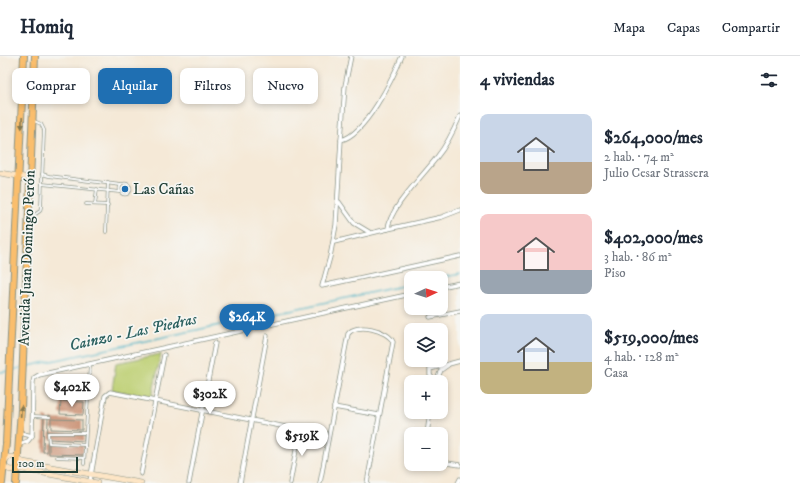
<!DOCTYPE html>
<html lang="es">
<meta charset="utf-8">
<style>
:root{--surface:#fff;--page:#f2f2f3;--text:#1f2937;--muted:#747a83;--line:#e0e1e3;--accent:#1f6fb2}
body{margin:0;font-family:"IM FELL DW Pica",serif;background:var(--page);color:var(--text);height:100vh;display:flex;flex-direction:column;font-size:15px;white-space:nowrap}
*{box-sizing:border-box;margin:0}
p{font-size:13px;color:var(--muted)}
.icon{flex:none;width:22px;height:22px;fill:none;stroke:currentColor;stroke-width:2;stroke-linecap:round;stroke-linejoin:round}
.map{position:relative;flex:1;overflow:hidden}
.drawer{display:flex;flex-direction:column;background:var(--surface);width:340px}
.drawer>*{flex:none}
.top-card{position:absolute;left:12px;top:12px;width:380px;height:36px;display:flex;gap:8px}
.needle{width:26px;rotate:86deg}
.fabs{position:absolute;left:404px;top:215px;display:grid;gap:8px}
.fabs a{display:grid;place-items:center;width:44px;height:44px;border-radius:8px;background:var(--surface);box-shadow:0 2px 6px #0003;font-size:20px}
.scale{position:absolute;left:12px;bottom:10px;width:66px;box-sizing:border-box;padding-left:4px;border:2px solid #1f3d34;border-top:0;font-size:11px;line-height:14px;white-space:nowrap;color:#1f3d34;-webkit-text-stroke:3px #f6f6f2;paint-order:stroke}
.price{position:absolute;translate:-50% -34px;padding:0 9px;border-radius:14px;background:#fff;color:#222;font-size:13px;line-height:26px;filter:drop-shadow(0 1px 2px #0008)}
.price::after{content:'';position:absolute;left:50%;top:24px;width:12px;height:9px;margin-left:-6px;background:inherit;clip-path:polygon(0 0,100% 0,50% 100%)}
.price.selected{background:var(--accent);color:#fff}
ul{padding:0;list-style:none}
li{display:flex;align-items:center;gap:12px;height:100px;padding:0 20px}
li span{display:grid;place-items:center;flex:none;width:112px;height:80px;border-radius:8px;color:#555}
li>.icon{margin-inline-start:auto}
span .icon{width:48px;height:48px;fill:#fffc;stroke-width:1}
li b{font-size:17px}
h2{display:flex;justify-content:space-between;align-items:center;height:48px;padding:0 20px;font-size:17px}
.chip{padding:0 14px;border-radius:8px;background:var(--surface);box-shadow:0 2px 6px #0003;font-size:14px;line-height:36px}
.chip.selected{background:var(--accent);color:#fff}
header{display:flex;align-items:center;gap:24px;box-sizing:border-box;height:56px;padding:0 20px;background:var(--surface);border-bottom:1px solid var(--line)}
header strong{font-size:19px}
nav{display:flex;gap:22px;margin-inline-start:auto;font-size:14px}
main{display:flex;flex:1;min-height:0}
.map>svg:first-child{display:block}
.green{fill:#bdcf72;stroke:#6e8653}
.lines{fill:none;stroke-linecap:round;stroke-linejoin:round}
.stream{stroke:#44b1c2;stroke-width:1.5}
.building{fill:#ce9a7f}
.lane-casing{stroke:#8a9386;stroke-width:3.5}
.street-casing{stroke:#8a9386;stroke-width:5}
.secondary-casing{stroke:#8a9386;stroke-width:6}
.primary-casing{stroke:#8a9386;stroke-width:8}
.lane{stroke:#fff;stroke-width:2}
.street{stroke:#fff;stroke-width:3.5}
.secondary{stroke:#fde5c5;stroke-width:5}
.primary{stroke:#fabe6d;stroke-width:6}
.oneway{fill:#82774e}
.poi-dot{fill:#1f6fb2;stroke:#f6f6f2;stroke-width:1.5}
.labels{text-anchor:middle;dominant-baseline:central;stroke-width:3.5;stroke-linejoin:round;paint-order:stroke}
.poi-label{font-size:15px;fill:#1f3d34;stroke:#f6f6f2;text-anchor:start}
.street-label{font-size:15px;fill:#1f3d34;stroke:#f6f6f2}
.water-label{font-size:16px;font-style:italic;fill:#2a605f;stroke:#f6f6f2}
</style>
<header>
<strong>Homiq</strong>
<nav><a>Mapa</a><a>Capas</a><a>Compartir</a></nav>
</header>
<main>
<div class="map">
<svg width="460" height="427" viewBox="0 0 460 427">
<rect width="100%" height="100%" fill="#f6f6f2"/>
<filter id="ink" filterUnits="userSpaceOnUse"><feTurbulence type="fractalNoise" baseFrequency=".025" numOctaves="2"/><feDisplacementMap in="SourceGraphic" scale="8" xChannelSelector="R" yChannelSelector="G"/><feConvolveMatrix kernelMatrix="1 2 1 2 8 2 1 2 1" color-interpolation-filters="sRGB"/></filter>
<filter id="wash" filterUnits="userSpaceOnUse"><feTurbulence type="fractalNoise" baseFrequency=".012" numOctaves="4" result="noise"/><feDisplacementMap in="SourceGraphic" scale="16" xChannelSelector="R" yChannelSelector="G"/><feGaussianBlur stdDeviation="0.9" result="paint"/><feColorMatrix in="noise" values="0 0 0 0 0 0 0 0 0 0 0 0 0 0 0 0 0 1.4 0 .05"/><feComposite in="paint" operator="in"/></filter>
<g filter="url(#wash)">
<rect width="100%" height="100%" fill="#f5e9d7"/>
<path class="green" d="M161,298L152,341L112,334L116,307Z"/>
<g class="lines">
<g class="stream">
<path d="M439,222L460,218"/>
<path d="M24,311L411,228"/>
<path d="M12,314L20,312"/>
<path d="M0,316L8,315"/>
</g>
</g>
<g id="blocks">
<g class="building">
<path d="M86,323V335L63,340L60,328Z"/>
<path d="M61,345L84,346L83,359L60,358Z"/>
<path d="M44,361L48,362L47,396H43Z"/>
<path d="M51,363L82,364V374L51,373Z"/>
<path d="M50,376L84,378V385L49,383Z"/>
<path d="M49,387L83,389L84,399L49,398Z"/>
</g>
</g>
</g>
<g filter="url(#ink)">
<use href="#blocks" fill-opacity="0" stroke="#8a9386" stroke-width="1"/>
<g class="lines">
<defs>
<g id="lane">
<path d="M42,118L49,120L121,129"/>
<circle cx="125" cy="133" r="5.5"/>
<path d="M42,128L120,136"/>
<path d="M86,148L108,149"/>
<path d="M95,148L97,133"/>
<path d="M30,162L40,155L41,151L44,74L41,68L34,65"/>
<path d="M106,176L108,127"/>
<path d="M33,360L50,361"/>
<path d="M85,377H48L49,387L85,389"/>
<path d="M57,401L84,402"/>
<path d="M84,408L90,308"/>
</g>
<g id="street">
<path d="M402,0C393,22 365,79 341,84L336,169L330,201L322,230L460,200"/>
<path d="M341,84L345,30L351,0"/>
<path d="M339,146L354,167L369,176"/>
<path d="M388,173L442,161L460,154"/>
<path d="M334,186L388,173C389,152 424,119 437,101C447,89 454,74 460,60"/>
<path d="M441,231L460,227"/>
<path d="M430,261L460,255"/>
<path d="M435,326L430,319V313L460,305"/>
<path d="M436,326L441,314L448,309"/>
<path d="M334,351L379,359"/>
<path d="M20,377L32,380"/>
<path d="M427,378L430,356"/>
<path d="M20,388L28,385L32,380L33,326L34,322L39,319L411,238"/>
<path d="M441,406L460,409"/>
<path d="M141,418L164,299"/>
<path d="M90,425L105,340L110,336L296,373L299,374V378L290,427"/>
<path d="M189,427L215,287"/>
<path d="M240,427L267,280"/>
<path d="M320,427L348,278C356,266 388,274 393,286L367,427"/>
<path d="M458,427L460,423"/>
</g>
<g id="secondary">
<path d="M0,117L30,122"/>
<path d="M97,427L22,413L10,414L5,411L4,406L8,401H14L23,406L141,427"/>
</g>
<g id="primary">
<path d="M2,427L6,387L24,0"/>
<path d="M16,427L21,353L35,0"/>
</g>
</defs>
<use href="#lane" class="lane-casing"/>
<use href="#street" class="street-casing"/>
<use href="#secondary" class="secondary-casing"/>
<use href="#primary" class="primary-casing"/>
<use href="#lane" class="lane"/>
<use href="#street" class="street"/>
<use href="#secondary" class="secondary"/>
<use href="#primary" class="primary"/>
</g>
<defs><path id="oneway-solid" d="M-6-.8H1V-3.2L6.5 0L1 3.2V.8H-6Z"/></defs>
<g class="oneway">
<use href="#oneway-solid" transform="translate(22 67) rotate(92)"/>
<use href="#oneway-solid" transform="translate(21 355) rotate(-87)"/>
</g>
</g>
<circle class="poi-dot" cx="125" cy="133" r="4"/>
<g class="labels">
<g class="poi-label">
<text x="133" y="133">Las Cañas</text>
</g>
<g class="street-label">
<text transform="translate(27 202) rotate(-88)">Avenida Juan Domingo Perón</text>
</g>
<g class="water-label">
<text transform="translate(133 276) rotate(-12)">Cainzo - Las Piedras</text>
</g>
</g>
</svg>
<div class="fabs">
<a><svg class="needle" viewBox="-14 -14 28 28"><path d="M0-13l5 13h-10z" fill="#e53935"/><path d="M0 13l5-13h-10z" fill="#747a83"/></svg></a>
<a><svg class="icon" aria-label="layers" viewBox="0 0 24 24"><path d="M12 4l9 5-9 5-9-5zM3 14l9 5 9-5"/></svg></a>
<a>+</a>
<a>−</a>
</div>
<div class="scale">100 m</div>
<b class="price selected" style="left:247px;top:282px">$264K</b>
<b class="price" style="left:72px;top:352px">$402K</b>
<b class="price" style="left:210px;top:359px">$302K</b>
<b class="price" style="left:302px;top:401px">$519K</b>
<div class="top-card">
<a class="chip">Comprar</a>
<a class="chip selected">Alquilar</a>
<a class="chip">Filtros</a>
<a class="chip">Nuevo</a>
</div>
</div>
<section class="drawer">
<h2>4 viviendas<svg class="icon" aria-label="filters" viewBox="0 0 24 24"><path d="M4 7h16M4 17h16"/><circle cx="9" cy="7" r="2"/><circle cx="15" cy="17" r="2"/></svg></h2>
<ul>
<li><span style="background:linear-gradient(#c9d6e8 60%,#b9a48a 0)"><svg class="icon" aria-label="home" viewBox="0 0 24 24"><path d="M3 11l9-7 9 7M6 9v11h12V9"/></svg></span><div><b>$264,000/mes</b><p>2 hab. · 74 m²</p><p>Julio Cesar Strassera</p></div></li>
<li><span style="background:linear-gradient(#f6c9c9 70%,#9aa5b1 0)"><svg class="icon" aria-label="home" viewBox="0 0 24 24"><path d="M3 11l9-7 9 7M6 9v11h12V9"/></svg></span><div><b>$402,000/mes</b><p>3 hab. · 86 m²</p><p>Piso</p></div></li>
<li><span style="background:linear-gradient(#c9d6e8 60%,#c2b280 0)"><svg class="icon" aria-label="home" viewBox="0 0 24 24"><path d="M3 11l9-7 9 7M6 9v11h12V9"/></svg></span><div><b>$519,000/mes</b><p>4 hab. · 128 m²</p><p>Casa</p></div></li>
</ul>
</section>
</main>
